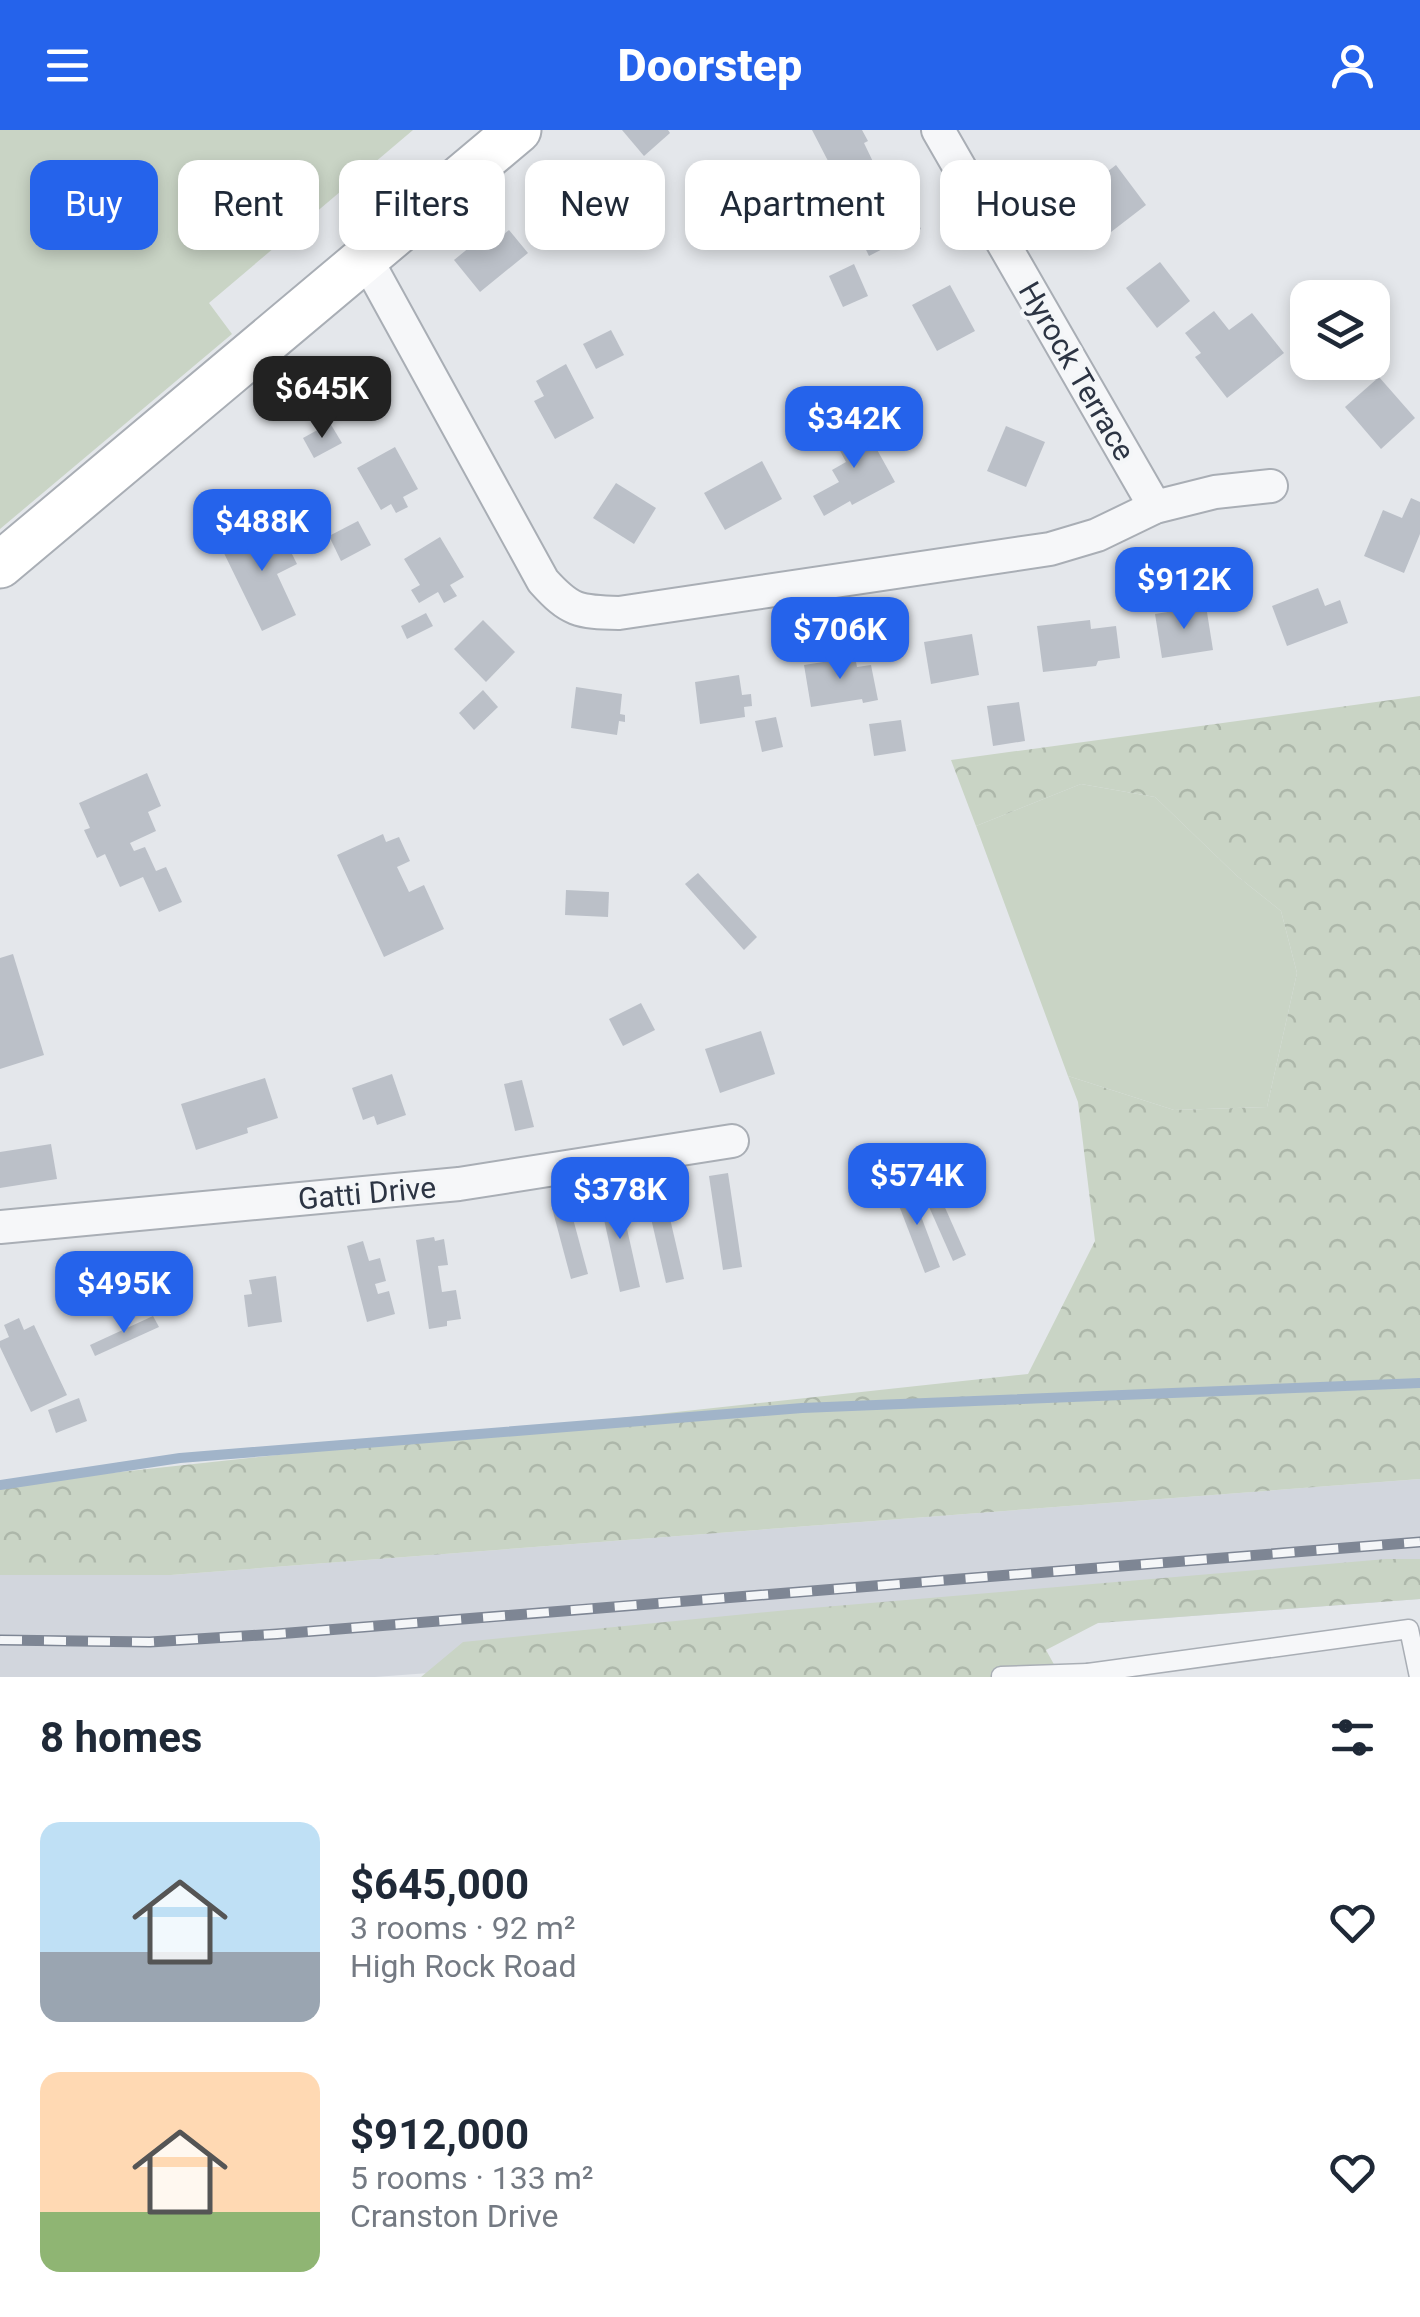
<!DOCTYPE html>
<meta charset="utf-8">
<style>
:root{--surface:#fff;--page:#f6f6f7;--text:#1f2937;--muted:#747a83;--accent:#2563eb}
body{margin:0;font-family:Roboto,sans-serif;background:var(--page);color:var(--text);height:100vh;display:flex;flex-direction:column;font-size:38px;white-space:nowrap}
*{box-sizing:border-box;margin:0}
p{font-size:32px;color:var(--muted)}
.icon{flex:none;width:55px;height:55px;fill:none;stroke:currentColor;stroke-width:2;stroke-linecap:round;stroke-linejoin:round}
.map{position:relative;height:1547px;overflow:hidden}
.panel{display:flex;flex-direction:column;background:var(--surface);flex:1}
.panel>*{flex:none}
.hud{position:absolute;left:30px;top:30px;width:1360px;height:90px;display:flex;gap:20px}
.fabs{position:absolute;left:1290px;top:150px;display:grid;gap:20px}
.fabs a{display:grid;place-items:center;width:100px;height:100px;border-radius:20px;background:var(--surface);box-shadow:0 5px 15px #0003;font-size:50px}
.price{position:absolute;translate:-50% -85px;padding:0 22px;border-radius:20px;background:var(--accent);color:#fff;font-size:32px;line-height:65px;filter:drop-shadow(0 2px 5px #0008)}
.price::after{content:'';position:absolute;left:50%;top:60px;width:30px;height:22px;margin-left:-15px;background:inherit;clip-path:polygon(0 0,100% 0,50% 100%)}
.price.current{background:#222;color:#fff}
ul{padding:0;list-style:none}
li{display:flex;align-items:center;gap:30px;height:250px;padding:0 40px}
li span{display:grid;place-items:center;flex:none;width:280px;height:200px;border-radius:20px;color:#555}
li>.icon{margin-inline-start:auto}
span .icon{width:120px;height:120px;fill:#fffc;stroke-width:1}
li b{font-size:42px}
h2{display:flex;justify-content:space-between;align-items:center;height:120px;padding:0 40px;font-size:42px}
.tag{padding:0 35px;border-radius:20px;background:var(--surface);box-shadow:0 5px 15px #0003;font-size:35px;line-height:90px}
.tag.current{background:var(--accent);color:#fff}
header{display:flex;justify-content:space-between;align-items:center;height:130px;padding:0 40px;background:var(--accent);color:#fff;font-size:45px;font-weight:800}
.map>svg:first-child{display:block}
.built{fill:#d2d6dd}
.grass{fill:#c9d4c5}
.forest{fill:url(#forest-crowns)}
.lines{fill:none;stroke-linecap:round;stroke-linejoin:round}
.stream{stroke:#a1b4c9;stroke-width:10}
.building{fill:#bbc0c8}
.service-casing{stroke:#a9aeb5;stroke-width:21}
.minor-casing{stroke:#a9aeb5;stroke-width:36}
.secondary-casing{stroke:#a9aeb5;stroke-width:49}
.service{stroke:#f6f7f9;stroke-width:18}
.minor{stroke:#f6f7f9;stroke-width:32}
.secondary{stroke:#fff;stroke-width:45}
.rail-casing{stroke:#7e8694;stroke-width:11}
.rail{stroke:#f4f6f8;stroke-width:8;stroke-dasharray:22;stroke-linecap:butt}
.labels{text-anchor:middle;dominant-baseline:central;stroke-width:8;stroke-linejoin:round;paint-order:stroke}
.street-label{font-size:30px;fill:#2c3443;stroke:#f4f6f8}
</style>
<header><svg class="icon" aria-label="menu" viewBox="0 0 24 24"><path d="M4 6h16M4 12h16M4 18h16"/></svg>Doorstep<svg class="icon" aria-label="person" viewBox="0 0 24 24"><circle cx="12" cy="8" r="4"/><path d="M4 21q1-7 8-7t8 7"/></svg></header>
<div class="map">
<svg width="1420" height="1547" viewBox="0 0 1420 1547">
<defs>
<pattern id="forest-crowns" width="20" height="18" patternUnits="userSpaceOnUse" patternTransform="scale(2.5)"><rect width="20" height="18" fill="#c9d4c5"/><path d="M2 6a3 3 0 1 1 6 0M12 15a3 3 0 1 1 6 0" fill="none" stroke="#adb7aa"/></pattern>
</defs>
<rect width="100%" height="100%" fill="#e4e7eb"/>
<path class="built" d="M1420,1349V1469L375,1547H0V1445H171Z"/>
<g class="grass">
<path d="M0,0H413L209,173L232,204L0,399Z"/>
<path d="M1081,654L1155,667L1237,746L1281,781L1297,843L1267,977L1174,980L1068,946L976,696Z"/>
</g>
<g class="forest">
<path d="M1420,566V1349L171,1445H0V1355L1028,1244L1095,1111L1078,972L1068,946L1174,980L1267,977L1297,843L1281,781L1237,746L1155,667L1081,654L976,696L951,630Z"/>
<path d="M1386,1429H1420V1469L1098,1493L1046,1520L1061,1547H421L463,1512L788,1480Z"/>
</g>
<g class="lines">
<path class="stream" d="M0,1355L180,1328L802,1278L1420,1253"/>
</g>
<g class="building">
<path d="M622,0H668L670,3L644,26Z"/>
<path d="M812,0H862L868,11L864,13L876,38L841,56Z"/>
<path d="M1116,35L1146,75L1111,102L1081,62Z"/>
<path d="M572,37L598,68L560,99L534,67Z"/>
<path d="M898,53L921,99L869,126L846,79Z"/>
<path d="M633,74L651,95L635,108L618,87Z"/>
<path d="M492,99L499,108L509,100L528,123L480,162L454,130Z"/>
<path d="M1160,132L1190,171L1157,198L1126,158Z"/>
<path d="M854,134L868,166L843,177L829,146Z"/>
<path d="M950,155L975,201L937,221L912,175Z"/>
<path d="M1214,181L1229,200L1252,183L1284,223L1227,268L1195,227L1201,223L1185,203Z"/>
<path d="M611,200L624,225L596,239L583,214Z"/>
<path d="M341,230L362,269L325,289L321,280L303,290L294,273L311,263L304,249Z"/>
<path d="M566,234L594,288L555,309L534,271L544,266L536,251Z"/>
<path d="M1379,247L1415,288L1381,319L1345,277Z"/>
<path d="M854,289L871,319L875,316L895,352L852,375L850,371L824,386L813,366L839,352L832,340L846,332L830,302Z"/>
<path d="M330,293L342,313L314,328L303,308Z"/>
<path d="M1006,296L1045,312L1026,357L987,341Z"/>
<path d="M395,317L418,359L403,367L408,377L396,383L391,374L381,380L357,338Z"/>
<path d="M762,331L782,369L725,400L704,363Z"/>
<path d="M616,353L656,378L634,414L593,388Z"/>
<path d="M1411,368L1420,372V404L1404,443L1364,426L1383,380L1402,388Z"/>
<path d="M358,391L371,415L341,431L329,406Z"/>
<path d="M261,396L266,407L280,400L297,434L277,444L296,485L262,501L220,415Z"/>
<path d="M440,407L464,447L450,455L457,466L444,473L438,462L419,473L411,460L420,455L404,429Z"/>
<path d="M1318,458L1325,476L1340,470L1348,493L1287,516L1272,476Z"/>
<path d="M1206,476L1213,520L1162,528L1155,484Z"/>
<path d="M426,483L433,496L407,509L401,496Z"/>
<path d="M483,490L515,522L486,552L454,519Z"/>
<path d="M1090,490L1091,499L1116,496L1120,528L1098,531L1096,536L1043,542L1037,496Z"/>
<path d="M972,504L979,545L931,554L924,512Z"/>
<path d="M855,527L857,537L871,535L878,570L863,573L862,569L811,577L804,535Z"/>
<path d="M739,545L742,565L751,564L752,576L744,577L745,587L700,594L695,552Z"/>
<path d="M576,557L622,564L620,584L625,585V592L619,591L617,605L571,598Z"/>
<path d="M483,560L498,577L474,600L459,583Z"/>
<path d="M1019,572L1025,611L993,616L987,576Z"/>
<path d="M776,587L783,617L762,622L755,591Z"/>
<path d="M901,590L906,621L874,626L869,594Z"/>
<path d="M147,643L161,676L148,682L156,701L130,713L134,721L145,717L156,741L166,737L182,772L159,782L143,747L120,757L105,724L97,728L84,700L90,698L79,673Z"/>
<path d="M383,704L386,712L399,707L410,731L397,737L409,762L424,755L444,799L384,827L337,725Z"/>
<path d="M698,743L757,807L744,820L685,754Z"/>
<path d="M566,760L609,762L608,787L565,785Z"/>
<path d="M13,824L44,925L0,939V828Z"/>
<path d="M641,873L655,900L623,916L609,889Z"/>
<path d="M761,901L775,944L720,963L705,919Z"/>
<path d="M392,944L406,985L377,995L374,986L363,990L352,958Z"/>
<path d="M265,948L278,988L247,998L248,1003L196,1020L181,974Z"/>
<path d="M522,950L534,997L515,1001L504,954Z"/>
<path d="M51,1014L57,1049L0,1058V1022Z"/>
<path d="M728,1043L742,1137L723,1140L709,1046Z"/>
<path d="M662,1054L684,1149L666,1153L644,1058Z"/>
<path d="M909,1054L940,1137L925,1143L893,1060Z"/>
<path d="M619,1063L640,1157L620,1162L599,1067Z"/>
<path d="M939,1064L966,1125L953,1131L926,1070Z"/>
<path d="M569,1074L588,1144L571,1149L552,1078Z"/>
<path d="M434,1107L435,1111L444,1109L448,1135L438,1136L442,1162L456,1160L461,1189L447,1191V1196L429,1199L416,1110Z"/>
<path d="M363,1111L369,1131L380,1128L386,1151L375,1154L378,1164L389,1161L395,1184L367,1192L347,1116Z"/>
<path d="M276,1146L282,1192L248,1197L244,1165L252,1164L249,1150Z"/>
<path d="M153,1186L159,1197L95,1226L90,1215Z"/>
<path d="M19,1188L24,1200L34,1195L67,1265L31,1282L0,1217V1211L9,1207L4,1195Z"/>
<path d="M79,1268L87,1291L56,1303L48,1280Z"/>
</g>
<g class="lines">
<defs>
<g id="service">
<path d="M1088,1543L1409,1499L1419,1547"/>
<path d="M1001,1546L1088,1543L1089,1547"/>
</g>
<g id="minor">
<path d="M938,0L1155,377"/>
<path d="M365,127L543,451C570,481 578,482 619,483L1050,419L1097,405L1155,377L1215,362L1271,356"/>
<path d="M0,1097L459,1054L732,1011"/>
</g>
<path id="secondary" d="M0,435L518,0"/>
</defs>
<use href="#service" class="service-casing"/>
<use href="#minor" class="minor-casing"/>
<use href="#secondary" class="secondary-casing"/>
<use href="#service" class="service"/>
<use href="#minor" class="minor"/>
<use href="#secondary" class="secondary"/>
<defs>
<path id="rail" d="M0,1510L150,1512L277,1504L1420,1412"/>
</defs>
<use href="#rail" class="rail-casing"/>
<use href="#rail" class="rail"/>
</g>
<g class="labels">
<g class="street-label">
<text transform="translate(1077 241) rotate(60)">Hyrock Terrace</text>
<text transform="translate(367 1063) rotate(-5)">Gatti Drive</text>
</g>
</g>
</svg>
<div class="fabs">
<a><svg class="icon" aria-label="layers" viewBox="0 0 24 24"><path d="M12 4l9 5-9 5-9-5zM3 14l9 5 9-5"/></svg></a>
</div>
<b class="price current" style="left:322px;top:311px">$645K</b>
<b class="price" style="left:854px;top:341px">$342K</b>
<b class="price" style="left:262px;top:444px">$488K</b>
<b class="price" style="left:1184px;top:502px">$912K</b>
<b class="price" style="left:840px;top:552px">$706K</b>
<b class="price" style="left:917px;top:1098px">$574K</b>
<b class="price" style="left:620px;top:1112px">$378K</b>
<b class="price" style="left:124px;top:1206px">$495K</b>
<div class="hud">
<a class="tag current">Buy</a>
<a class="tag">Rent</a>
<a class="tag">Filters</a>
<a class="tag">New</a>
<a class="tag">Apartment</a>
<a class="tag">House</a>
</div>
</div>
<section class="panel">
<h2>8 homes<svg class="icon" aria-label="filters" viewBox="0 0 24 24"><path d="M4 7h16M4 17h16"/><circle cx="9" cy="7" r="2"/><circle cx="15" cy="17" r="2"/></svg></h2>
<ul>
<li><span style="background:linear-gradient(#bfe0f5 65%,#9aa5b1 0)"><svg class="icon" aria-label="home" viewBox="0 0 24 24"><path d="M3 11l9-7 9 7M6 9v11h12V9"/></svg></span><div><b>$645,000</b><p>3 rooms · 92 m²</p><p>High Rock Road</p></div><svg class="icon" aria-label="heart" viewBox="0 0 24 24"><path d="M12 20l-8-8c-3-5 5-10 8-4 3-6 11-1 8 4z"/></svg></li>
<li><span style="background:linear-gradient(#ffd9b3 70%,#8fb573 0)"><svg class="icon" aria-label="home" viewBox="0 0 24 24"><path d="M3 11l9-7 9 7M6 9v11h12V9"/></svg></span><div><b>$912,000</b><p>5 rooms · 133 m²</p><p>Cranston Drive</p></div><svg class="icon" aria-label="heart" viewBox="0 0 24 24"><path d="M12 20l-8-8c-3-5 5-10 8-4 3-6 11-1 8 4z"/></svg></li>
</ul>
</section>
